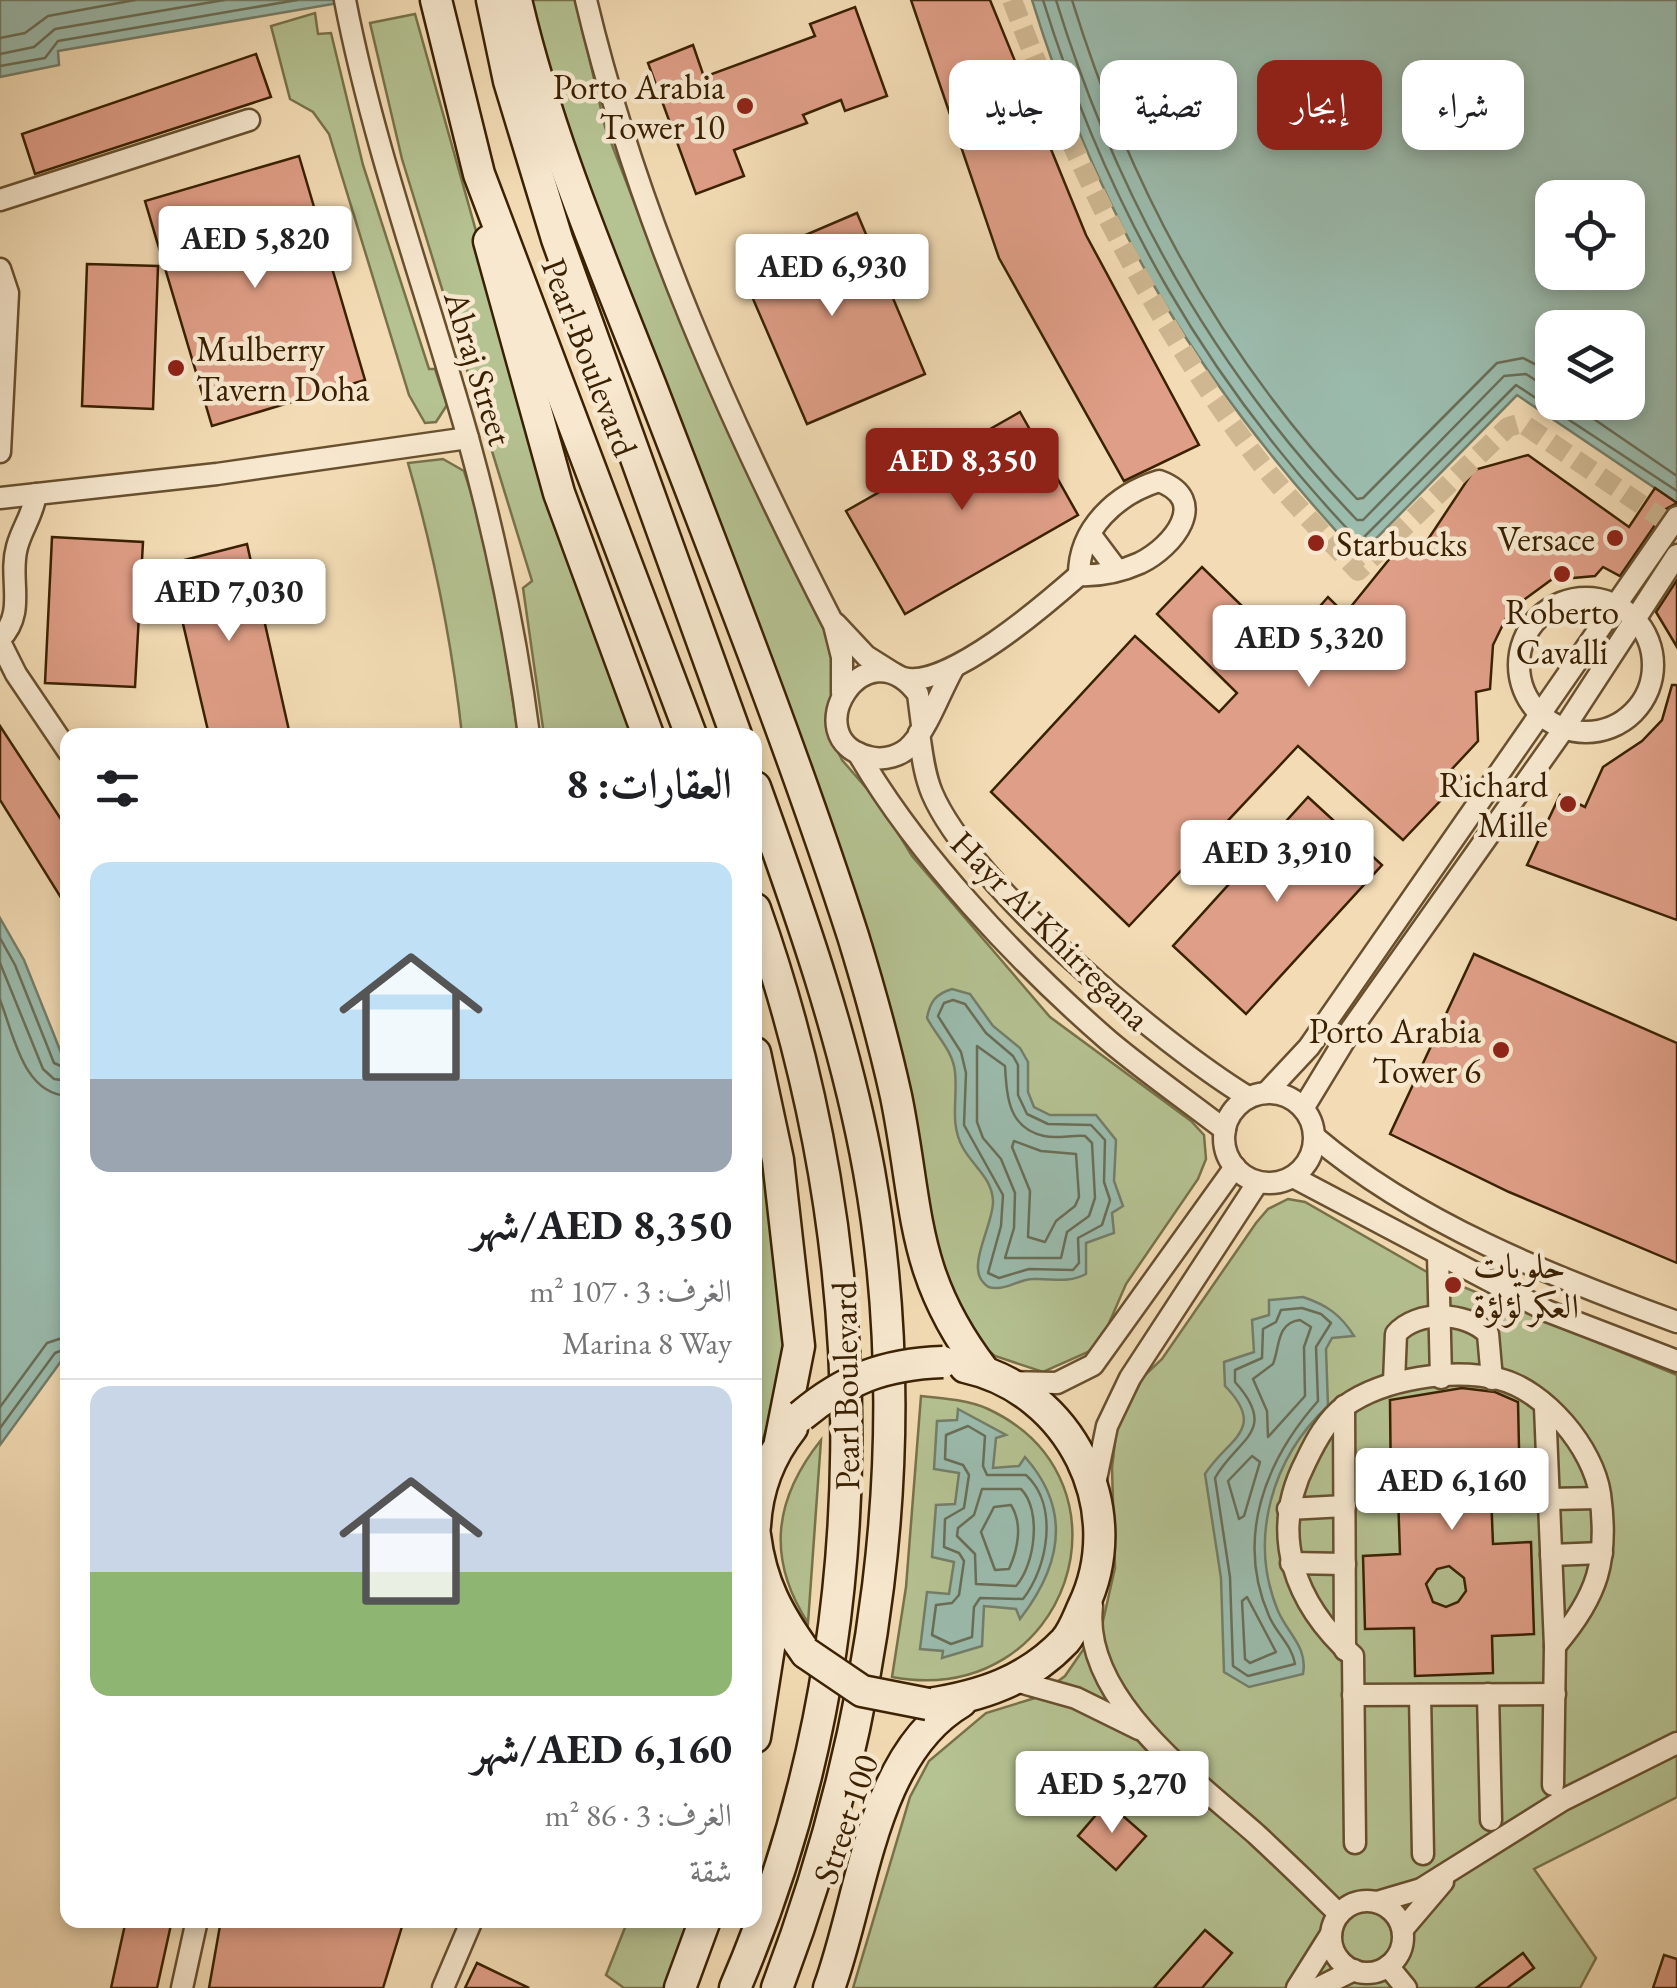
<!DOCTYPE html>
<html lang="ar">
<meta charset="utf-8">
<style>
:root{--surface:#fff;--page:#f6f6f6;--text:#202124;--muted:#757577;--line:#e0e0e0;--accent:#8f2418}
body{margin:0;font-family:"EB Garamond",Amiri,serif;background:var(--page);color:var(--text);direction:rtl;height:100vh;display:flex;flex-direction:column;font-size:38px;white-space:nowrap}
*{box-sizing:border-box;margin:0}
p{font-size:32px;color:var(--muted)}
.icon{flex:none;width:55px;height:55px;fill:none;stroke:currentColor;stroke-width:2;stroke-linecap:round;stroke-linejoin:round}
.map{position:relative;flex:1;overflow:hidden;direction:ltr}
.details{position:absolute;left:60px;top:728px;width:702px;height:1200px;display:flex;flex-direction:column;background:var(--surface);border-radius:20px;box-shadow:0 5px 15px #0003;direction:rtl}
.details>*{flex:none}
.guide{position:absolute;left:792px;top:60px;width:732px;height:90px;direction:rtl;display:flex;gap:20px}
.buttons{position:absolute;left:1535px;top:180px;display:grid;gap:20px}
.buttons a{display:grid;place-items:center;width:110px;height:110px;border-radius:20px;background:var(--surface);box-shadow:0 5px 15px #0003;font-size:50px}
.price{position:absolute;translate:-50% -85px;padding:0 22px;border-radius:10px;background:#fff;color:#222;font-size:32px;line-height:65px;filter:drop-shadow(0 2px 5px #0008)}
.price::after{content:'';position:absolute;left:50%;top:60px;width:30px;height:22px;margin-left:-15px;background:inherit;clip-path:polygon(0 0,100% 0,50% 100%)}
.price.selected{background:var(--accent);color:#fff}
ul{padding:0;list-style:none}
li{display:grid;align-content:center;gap:20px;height:530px;padding:0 30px}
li+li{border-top:2px solid var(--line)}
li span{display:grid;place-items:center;height:310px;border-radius:20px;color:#555}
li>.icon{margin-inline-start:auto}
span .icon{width:180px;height:180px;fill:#fffc;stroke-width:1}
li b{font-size:42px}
h2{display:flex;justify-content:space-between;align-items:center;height:120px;padding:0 30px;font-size:42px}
.tag{padding:0 35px;border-radius:20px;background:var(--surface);box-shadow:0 5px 15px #0003;font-size:35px;line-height:90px}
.tag.selected{background:var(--accent);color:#fff}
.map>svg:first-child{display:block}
.green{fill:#b5c292;stroke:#78724a;stroke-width:2.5}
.water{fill:#9bbcae;stroke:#747e69;stroke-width:2.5;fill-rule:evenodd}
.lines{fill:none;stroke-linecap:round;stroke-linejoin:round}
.shore{stroke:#6a6e58;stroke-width:2.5}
.building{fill:#df9e87;stroke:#3a2102;stroke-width:2.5;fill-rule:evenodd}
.street-tunnel{stroke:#ceb791;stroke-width:20;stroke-dasharray:20 10;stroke-linecap:butt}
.street-casing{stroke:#68502f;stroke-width:25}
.secondary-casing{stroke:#3a2102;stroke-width:35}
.street{stroke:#f7e8cf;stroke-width:20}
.secondary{stroke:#f7e8cf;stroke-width:30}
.secondary-bridge-casing{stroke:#3a2102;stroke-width:35;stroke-linecap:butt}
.secondary-bridge{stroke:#f7e8cf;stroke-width:30}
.poi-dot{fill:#8f2418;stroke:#f7e8cf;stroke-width:4}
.labels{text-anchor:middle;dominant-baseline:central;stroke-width:9;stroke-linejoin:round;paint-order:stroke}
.poi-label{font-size:35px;fill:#3a2102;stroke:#f7e8cf;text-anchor:end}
.street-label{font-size:35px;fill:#3a2102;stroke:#f7e8cf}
</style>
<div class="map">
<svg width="1677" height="1988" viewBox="0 0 1677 1988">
<rect width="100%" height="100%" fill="#f3dcb5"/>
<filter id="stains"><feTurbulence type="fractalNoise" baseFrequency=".002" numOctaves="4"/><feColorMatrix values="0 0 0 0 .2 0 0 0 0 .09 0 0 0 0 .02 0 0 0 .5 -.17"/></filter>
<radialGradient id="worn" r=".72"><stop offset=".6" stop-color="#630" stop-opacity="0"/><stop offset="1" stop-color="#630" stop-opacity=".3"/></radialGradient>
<g class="green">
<path d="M525,0H576L605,127L675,308L826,625L838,670L830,735L842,760L881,805L912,856L1050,1017L1191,1121L1204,1135L1206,1159L1198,1179L1126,1284L1103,1337L1088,1352L1043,1372L995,1356L968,1333L948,1305L911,1129Z"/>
<path d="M315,13L318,34L331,33L363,165L429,369H435L447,405L436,422L425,423L409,395L329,134L313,112L290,99L271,26Z"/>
<path d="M415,14L528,416L641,735H544L523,588L532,581L402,159L370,23Z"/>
<path d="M443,459L464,471C493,556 505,647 518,735H462C452,642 434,553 408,463Z"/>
<path d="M755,1120C770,1192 787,1269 787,1344C787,1380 770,1424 755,1456Z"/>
<path d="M1288,1199L1305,1202L1427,1272L1677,1375V1797L1534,1869L1596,1958L1580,1988H853L910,1797L929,1761L986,1713L1035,1698L1065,1676L1103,1621L1115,1568L1112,1468L1117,1425L1144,1376L1162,1359L1256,1223L1268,1209Z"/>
<path d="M921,1396C942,1398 969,1400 988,1409C1143,1481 1069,1710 892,1677L906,1587Z"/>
<path d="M821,1440L808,1623C766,1558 774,1499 821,1440Z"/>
<path d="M628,1920H693L668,1988H624L606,1975Z"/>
</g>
<g class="water">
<path d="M0,0H356L58,51L59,65L0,77Z"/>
<path d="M1032,0H1677V503L1517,395L1359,556C1198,383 1102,227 1032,0ZM1552,198H1628V272H1552ZM1552,328H1628V402H1552Z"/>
<path d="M0,918L24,960L68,1070L67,1353L0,1445Z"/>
<path d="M952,989L970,994L993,1026L1020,1048L1028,1062V1092L1034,1107L1050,1115H1096L1116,1140L1114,1181L1123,1206L1112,1213L1114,1233L1086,1243V1274C1067,1284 1053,1278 1033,1279C1020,1279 1008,1289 996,1288C989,1288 987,1287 983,1282C967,1265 994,1223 993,1201C992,1178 973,1166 963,1148C949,1123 958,1099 955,1072C953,1051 937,1037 927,1018C930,1001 936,994 952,989Z"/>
<path d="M1303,1297C1327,1305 1341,1315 1354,1336L1332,1338L1326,1349L1328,1406C1272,1458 1248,1539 1278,1611C1288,1634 1308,1647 1303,1674L1249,1687L1224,1672L1221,1578L1205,1474C1227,1439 1268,1430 1225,1386L1224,1362L1254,1352L1252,1320L1269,1315V1300Z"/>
<path d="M958,1409L1006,1435L996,1438L993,1468L1019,1466L1025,1457C1072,1510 1061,1566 1020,1619L1016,1609L984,1606L982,1646L942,1658L943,1651L920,1649L927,1592L949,1594L954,1562L932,1557L936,1505L955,1504L959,1473L934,1469L937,1421L957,1420Z"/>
</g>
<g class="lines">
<g class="shore">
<path d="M1043,0C1107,207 1206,381 1356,538H1363L1516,385L1677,491"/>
<path d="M1056,0C1116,196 1215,372 1357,520H1363L1504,376L1526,374L1552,391"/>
<path d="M1072,0C1129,185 1222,357 1357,499L1363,498L1497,363L1523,358L1552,373"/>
<path d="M0,38L25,33L48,16L135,0"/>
<path d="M0,54L34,47L55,29L224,0"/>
<path d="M0,66L45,58L58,41L297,0"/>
<path d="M1569,402L1677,476"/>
<path d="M0,938L15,965L54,1063L68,1069"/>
<path d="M0,963L43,1069L54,1079L68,1081"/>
<path d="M0,1000C14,1035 23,1094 68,1096"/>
<path d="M953,1000L965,1004L986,1033L1013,1056L1018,1065V1095L1027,1114L1048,1124L1091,1125L1105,1140L1104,1182L1110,1200L1102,1225L1078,1238L1079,1263L1073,1270L1029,1269L999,1278L988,1273L1001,1226L1003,1195L964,1125L966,1073L961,1052L938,1016L944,1003Z"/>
<path d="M977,1046L1005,1066C1007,1097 1008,1128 1044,1136C1057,1139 1071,1135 1085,1136L1092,1143L1095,1198L1089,1216L1067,1232L1061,1258H1005L1014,1228L1015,1193L1001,1159L983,1138L977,1122Z"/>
<path d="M1014,1141L1041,1151L1076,1154L1079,1197L1075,1206L1056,1221L1045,1242L1028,1237L1030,1191L1012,1147Z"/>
<path d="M1302,1308L1321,1314L1331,1323L1316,1347L1318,1401C1265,1461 1235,1538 1269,1616C1276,1633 1292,1645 1295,1664L1248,1676L1233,1666L1230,1577L1215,1478C1236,1439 1280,1432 1235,1382V1370L1262,1358L1263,1329L1276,1322L1281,1310Z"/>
<path d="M1300,1320L1311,1327L1304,1347L1305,1396L1268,1437L1267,1411L1253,1379L1273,1364C1280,1347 1276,1323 1300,1320Z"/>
<path d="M0,1407L47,1343L68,1336"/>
<path d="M968,1426L985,1436L983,1466L987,1475H1026C1059,1505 1048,1567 1023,1599L980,1598L974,1607L972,1637L951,1644L932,1635L936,1605L952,1603L959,1595L964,1561L959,1553L944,1547L945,1519L964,1508L969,1475L963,1465L945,1459L946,1435Z"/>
<path d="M0,1428L55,1353L68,1348"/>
<path d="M1252,1456L1260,1462L1244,1516L1239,1519L1228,1481Z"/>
<path d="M982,1489H1021C1042,1510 1035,1565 1016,1586L976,1584L975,1554L957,1536L958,1528L974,1515Z"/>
<path d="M1011,1505C1023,1524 1018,1549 1009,1569L995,1570L981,1532L994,1507Z"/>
<path d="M1247,1597L1276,1652L1250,1663L1245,1659L1242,1601Z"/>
</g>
</g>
<g class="building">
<path d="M911,0H990L1086,235L1199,445L1124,481L999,258Z"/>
<path d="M855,7L887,96L845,111L841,100L803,115L807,123L734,150L744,176L696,194L648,63L693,45L704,77L815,36L810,24Z"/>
<path d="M256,54L271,97L35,174L22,134Z"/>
<path d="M299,156L365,380L212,426L145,201Z"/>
<path d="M857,213L925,374L807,424L738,264Z"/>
<path d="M87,264L158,266L153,409L82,406Z"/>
<path d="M1020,412L1078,515L905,614L846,511Z"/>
<path d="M1528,455L1629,527L1655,488L1677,503L1666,509L1620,576L1603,567L1595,576L1551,580L1510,610L1493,645L1490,689L1476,692L1478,741L1452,769L1462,778L1403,840L1298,746L1129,926L991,792L1135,636L1219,712L1237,693L1157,614L1202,567L1284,647L1328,597L1345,614L1404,541L1419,553L1474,470Z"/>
<path d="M52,537L143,542L135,687L45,683Z"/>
<path d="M247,544L290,735H209L169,564Z"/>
<path d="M1677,580V647L1656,612Z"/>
<path d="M1672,685H1677V920L1527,865L1560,795L1585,807L1603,767L1642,741L1662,720Z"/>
<path d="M0,726L68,830V909L0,800Z"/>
<path d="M1308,797L1382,865L1246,1014L1173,946Z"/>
<path d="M1474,954L1677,1043V1263L1509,1192L1390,1134Z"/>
<path d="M1462,1388L1495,1392L1518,1402L1520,1494H1491L1493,1544L1531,1542L1534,1634L1492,1636L1493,1673L1415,1676L1414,1628L1365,1629L1363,1556L1400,1554L1398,1496H1391L1390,1400ZM1449,1566L1464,1578L1466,1591L1458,1602L1446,1607L1433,1602L1426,1584L1437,1569Z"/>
<path d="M1107,1802L1146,1836L1116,1870L1078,1836Z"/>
<path d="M126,1920H172L157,1988H111Z"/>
<path d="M221,1920H404L383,1988H209Z"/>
<path d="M1205,1930L1232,1953L1202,1988H1154Z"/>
<path d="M1523,1953L1534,1968L1507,1988H1476Z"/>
<path d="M1664,1955L1677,1959V1988H1653Z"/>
<path d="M477,1963L529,1988H465Z"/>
</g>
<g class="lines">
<path class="street-tunnel" d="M1012,0C1072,158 1146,308 1247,445C1279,489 1320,530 1358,571L1508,427L1522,423L1677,529"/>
<defs>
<g id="street">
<path d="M345,0C374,150 427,292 468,438C495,536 516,634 529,735"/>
<path d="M586,0C638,219 731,425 834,625L842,657V693"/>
<path d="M0,200L249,120"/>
<path d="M0,269L8,293L0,452"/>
<path d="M1159,481C1211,500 1173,547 1140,563C1120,572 1100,576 1079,575C1079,528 1117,494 1159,481Z"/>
<path d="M0,498L217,474L468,438"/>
<path d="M1090,534L1117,570"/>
<circle cx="1586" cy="665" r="67"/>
<path d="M836,624L866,656L893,673"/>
<path d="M0,639C27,612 8,579 17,547C22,528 33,515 36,494"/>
<path d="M0,642L16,674L68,751"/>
<path d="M903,678C947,690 1046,604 1079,575"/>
<path d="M922,725L918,694C865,623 794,739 869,757C884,761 902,756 912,744C929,725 940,692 953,669"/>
<path d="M919,733C922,753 924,774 932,793C971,885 1161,1044 1248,1097"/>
<path d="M858,753C917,855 1019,963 1109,1041C1146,1072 1186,1100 1225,1130"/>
<path d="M1267,1092L1309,1047L1677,517"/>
<circle cx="1269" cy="1138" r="45"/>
<path d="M1304,1107L1352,1028L1563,730L1677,555"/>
<path d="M1315,1137C1416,1223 1553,1277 1677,1322"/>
<path d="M1293,1177L1547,1311L1677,1361"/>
<path d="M1438,1254L1441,1378"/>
<path d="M1009,1382L1057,1383L1093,1365L1235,1167"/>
<path d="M1394,1382L1396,1334C1416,1310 1467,1311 1488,1334L1492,1379"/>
<path d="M1344,1406L1345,1650"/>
<path d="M1545,1407L1555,1646L1553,1785"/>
<path d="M1094,1489L1107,1426L1130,1378L1258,1182"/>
<path d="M1549,1499L1600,1498"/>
<path d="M1288,1509L1345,1506"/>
<path d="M1551,1555L1602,1553"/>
<path d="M1291,1563L1345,1564"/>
<path d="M1092,1606C1081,1698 1194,1779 1256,1834C1284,1860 1312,1887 1339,1914"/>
<path d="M1016,1681L1076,1698L1139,1729"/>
<path d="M1488,1694L1491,1820"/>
<path d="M1353,1695L1555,1694"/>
<path d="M1420,1695L1423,1854"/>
<path d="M1355,1843L1353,1656C1295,1604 1268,1534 1306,1461C1315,1442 1327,1419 1345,1406C1384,1378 1453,1368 1499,1379C1545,1390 1593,1448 1600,1494C1609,1560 1598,1596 1555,1646"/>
<circle cx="1367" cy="1937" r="36"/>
<path d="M1377,1902L1421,1889L1563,1800L1677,1743"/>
<path d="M1403,1929L1443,1882"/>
<path d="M1388,1966L1406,1988"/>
<path d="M182,1988L197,1920"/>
<path d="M443,1988L472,1920"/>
<path d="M1297,1988L1331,1934"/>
<path d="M1318,1988L1354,1970"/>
</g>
<g id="secondary">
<path d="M436,0L479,174L691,735"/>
<path d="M492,0L509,81L557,239L736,735"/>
<path d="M516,0C547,133 600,257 650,384C720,566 793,750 853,936C869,988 884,1042 896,1096C919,1209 909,1273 984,1371"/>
<path d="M489,241L559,493L648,735"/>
<path d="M755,787C800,912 845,1039 869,1171C918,1445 875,1730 777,1988"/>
<path d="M755,1053L778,1160L799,1346L780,1442"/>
<path d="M755,1526C757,1489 769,1457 792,1428"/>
<path d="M755,1535C761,1583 778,1614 806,1653"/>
<path d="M928,1704C981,1696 1027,1681 1065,1641C1073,1632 1078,1618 1083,1607C1130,1510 1071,1390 965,1367"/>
<path d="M755,1737L775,1610"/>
<path d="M680,1988L705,1920"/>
<path d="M735,1988C882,1646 878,1257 755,909"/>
<path d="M829,1988C863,1896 871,1755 961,1702"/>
</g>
</defs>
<use href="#street" class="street-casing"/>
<use href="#secondary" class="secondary-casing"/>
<use href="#street" class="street"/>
<use href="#secondary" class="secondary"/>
<defs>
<g id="secondary-bridge">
<path d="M801,1416C845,1379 885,1364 943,1362"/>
<path d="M806,1653L862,1691L928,1704"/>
</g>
</defs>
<use href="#secondary-bridge" class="secondary-bridge-casing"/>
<use href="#secondary-bridge" class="secondary-bridge"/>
</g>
<g class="poi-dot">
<circle cx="745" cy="106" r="10"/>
<circle cx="176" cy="368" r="10"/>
<circle cx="1615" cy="538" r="10"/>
<circle cx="1316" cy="543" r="10"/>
<circle cx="1562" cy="574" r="10"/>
<circle cx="1568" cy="804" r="10"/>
<circle cx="1501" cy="1050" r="10"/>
<circle cx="1453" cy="1285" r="10"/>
</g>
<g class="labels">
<g class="poi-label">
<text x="725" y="86">Porto Arabia<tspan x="725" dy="40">Tower 10</tspan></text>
<text x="196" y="348" text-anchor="start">Mulberry<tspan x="196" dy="40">Tavern Doha</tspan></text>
<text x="1595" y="538">Versace</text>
<text x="1336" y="543" text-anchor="start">Starbucks</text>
<text x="1562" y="611" text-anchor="middle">Roberto<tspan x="1562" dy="40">Cavalli</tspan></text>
<text x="1548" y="784">Richard<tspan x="1548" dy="40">Mille</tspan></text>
<text x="1481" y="1030">Porto Arabia<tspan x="1481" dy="40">Tower 6</tspan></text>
<text x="1473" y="1265" text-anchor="start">حلويات<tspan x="1473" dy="40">العكر لؤلؤة</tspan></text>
</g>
<g class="street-label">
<text transform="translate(590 357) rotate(69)">Pearl Boulevard</text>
<text transform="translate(479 368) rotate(73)">Abraj Street</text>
<text transform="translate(1051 930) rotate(45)">Hayr Al Khirregana</text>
<text transform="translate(845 1386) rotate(-91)">Pearl Boulevard</text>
<text transform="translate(845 1819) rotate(-71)">Street 100</text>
</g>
</g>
<rect width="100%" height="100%" filter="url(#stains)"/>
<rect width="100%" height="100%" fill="url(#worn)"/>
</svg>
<div class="buttons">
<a><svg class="icon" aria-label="locate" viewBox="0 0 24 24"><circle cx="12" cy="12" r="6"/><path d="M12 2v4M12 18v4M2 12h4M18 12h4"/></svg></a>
<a><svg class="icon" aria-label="layers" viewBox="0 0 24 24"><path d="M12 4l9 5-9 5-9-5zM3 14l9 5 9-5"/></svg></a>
</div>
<b class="price" style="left:255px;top:291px">AED 5,820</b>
<b class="price" style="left:832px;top:319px">AED 6,930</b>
<b class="price selected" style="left:962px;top:513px">AED 8,350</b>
<b class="price" style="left:229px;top:644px">AED 7,030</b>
<b class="price" style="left:1309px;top:690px">AED 5,320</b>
<b class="price" style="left:1277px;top:905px">AED 3,910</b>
<b class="price" style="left:1452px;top:1533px">AED 6,160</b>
<b class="price" style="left:1112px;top:1836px">AED 5,270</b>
<div class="guide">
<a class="tag">شراء</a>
<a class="tag selected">إيجار</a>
<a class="tag">تصفية</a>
<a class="tag">جديد</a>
</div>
<section class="details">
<h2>العقارات: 8<svg class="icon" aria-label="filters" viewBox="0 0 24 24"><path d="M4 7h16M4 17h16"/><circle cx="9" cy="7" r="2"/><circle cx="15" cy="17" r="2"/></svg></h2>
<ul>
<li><span style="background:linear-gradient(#bfe0f5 70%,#9aa5b1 0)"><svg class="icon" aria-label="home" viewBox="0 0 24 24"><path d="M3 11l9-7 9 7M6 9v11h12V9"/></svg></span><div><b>AED 8,350/شهر</b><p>الغرف: 3 · 107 m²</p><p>Marina 8 Way</p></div></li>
<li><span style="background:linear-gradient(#c9d6e8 60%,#8fb573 0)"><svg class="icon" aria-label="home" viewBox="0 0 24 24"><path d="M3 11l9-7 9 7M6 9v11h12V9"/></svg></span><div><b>AED 6,160/شهر</b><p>الغرف: 3 · 86 m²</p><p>شقة</p></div></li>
</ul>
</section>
</div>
